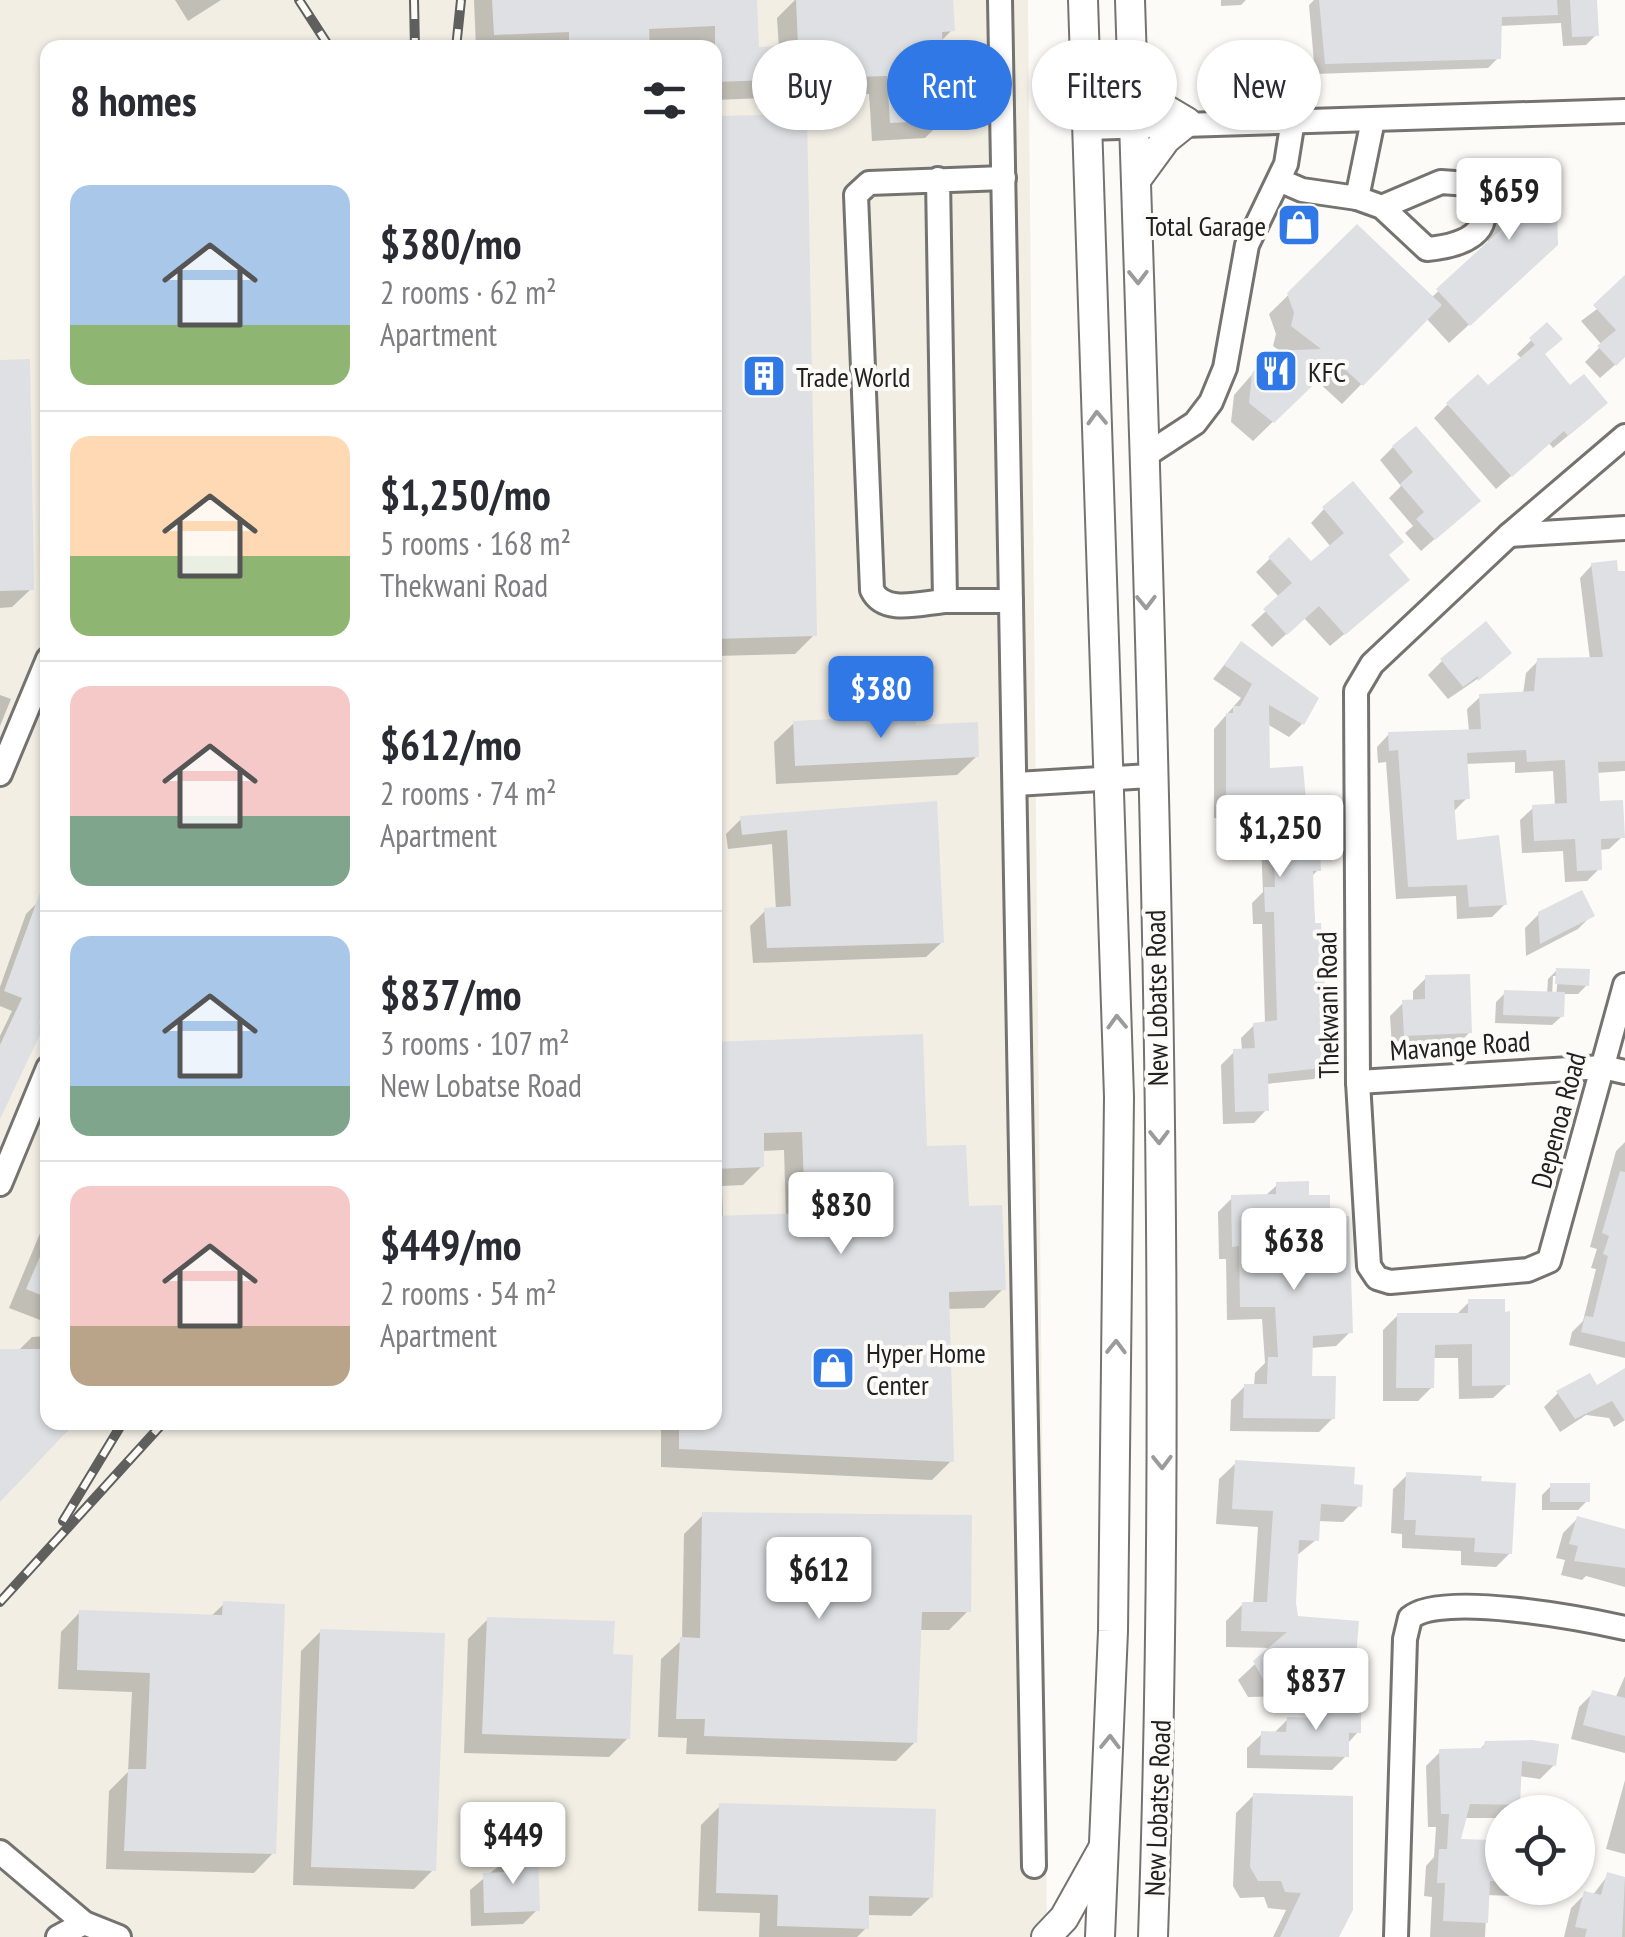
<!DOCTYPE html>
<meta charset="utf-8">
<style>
:root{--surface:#fff;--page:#f2f2f3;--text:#2b2b33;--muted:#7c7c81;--line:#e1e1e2;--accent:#2f78e5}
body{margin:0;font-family:"PT Sans Narrow",sans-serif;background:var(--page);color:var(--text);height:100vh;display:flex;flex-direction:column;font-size:38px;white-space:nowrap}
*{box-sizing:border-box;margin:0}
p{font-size:32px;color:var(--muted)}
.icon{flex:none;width:55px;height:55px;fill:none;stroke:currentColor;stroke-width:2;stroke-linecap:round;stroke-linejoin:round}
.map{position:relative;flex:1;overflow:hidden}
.sheet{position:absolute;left:40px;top:40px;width:682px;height:1390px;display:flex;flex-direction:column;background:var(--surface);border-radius:20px;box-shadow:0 2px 8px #0004}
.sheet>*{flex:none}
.banner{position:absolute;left:752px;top:40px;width:722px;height:90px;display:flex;gap:20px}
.tools{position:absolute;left:1485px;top:1795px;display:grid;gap:20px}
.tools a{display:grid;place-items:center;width:110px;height:110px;border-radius:50%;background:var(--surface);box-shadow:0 2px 8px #0004;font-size:50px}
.price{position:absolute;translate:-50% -85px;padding:0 22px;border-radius:10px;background:#fff;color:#222;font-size:32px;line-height:65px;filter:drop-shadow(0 2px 5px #0008)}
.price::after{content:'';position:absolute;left:50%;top:60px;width:30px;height:22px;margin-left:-15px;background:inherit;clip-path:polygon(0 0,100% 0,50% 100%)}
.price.active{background:var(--accent);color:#fff}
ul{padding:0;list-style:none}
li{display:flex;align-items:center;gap:30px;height:250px;padding:0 30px}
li+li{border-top:2px solid var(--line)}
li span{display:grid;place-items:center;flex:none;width:280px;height:200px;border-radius:20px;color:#555}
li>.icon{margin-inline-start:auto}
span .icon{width:120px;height:120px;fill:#fffc;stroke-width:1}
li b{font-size:42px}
h2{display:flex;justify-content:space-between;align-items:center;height:120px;padding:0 30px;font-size:42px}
.tag{padding:0 35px;border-radius:45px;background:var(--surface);box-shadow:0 2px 8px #0004;font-size:35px;line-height:90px}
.tag.active{background:var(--accent);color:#fff}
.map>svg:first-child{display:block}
.built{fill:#f2eee4;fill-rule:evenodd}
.shadow{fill:#0003;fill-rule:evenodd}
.building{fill:#dee0e3}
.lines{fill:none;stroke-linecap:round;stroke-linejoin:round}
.minor-casing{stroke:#747370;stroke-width:28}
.major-casing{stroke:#747370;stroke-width:32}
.minor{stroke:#fff;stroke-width:22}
.major{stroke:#fff;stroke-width:28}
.rail-casing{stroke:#5f5f5d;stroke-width:10}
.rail{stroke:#fcfbf7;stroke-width:6;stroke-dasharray:19;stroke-linecap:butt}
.oneway{stroke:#9b9b9b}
.labels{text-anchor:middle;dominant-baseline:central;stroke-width:8;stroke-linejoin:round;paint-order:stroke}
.poi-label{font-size:28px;fill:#212120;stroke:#fcfbf7;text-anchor:start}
.street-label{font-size:28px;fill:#212120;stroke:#fcfbf7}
</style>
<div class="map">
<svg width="1625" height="1937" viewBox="0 0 1625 1937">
<rect width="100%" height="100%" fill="#fcfbf7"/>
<path class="built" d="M0,0H1028L1047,1937H0ZM48,48H715V1422H48Z"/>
<g class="shadow">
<path d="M175,0H221L188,21Z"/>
<path d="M474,0H754L757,49H779L777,18L795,0H950L952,30L940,42L944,119L925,138L872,141L869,94L715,100V48H476Z"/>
<path d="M1221,0H1246L1241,5L1221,6Z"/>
<path d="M1314,0H1594L1596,35L1586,45L1563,46L1561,23L1499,26L1498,58L1488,68L1315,74L1309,5Z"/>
<path d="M715,119L814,635L795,654L715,656V732Z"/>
<path d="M1506,167L1535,264L1449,343L1426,318L1342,404L1316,380L1253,441L1231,422L1234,395L1270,354L1283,353L1273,346L1276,334L1269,314L1357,228L1431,298L1488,245L1487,187Z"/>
<path d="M1625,288V356L1600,378L1585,362L1602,345L1581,321Z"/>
<path d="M1547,325L1543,355L1591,417L1553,448L1549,443L1496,489L1434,418L1447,405L1487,388L1522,359L1517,354Z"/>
<path d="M0,362L31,589L12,607L0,608Z"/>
<path d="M1393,447L1464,513L1421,551L1405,533L1413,526L1389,498L1401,486L1380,460Z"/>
<path d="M1324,509L1387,556L1393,593L1330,646L1304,618L1272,647L1251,625L1280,598L1256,572L1288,541L1311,565L1331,547L1311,523Z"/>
<path d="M1592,565L1625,573V771L1596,773L1598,804L1622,837L1609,849L1599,850L1600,868L1587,881L1565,882L1563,851L1522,853L1520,820L1533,808L1555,806L1553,771L1515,773V762L1465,764L1467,798L1454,811V843L1505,904L1492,917L1457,919L1456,896L1396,899L1386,762L1378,763L1377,747L1389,734L1469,732L1467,709L1480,697L1523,694L1526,673L1539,660H1590L1580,578Z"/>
<path d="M1241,644L1302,724L1289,737L1267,724L1268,771L1304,803L1318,870L1311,877L1327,1066L1314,1079L1266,1084V1110L1254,1123L1223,1124L1221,1065L1234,1052L1242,1051L1241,1038L1254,1025L1265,1024L1262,924H1253L1252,903L1263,892L1261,844L1248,845L1245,817L1214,818V729L1241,698L1213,679Z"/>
<path d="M1442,661L1495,667L1448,699L1428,675Z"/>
<path d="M0,695L11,699L0,726Z"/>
<path d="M794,723L914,728L977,756L957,775L776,784L774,742Z"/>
<path d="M934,804L942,942L926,957L753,963L750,926L766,910H776L772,844L728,849L726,834L741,819Z"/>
<path d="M715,867H719V896L715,900Z"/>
<path d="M38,902L48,905V989L0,1101V1036L12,1011L0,1006V987L26,914Z"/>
<path d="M1539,914L1592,915L1578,929L1526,956L1525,928Z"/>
<path d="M1557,970L1587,985L1578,994H1562V1016L1552,1025L1495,1023L1496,1002L1505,993L1547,994L1548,979ZM1553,976H1558L1556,997H1552Z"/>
<path d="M1426,978L1470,1032L1457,1045L1392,1048L1390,1016L1404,1002H1413V991Z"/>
<path d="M715,1044L925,1149L966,1209L1003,1289L984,1308L947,1309L951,1461L932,1480L661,1467V1422H715ZM784,1150L786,1216L723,1218L722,1186L743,1185L762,1166V1151Z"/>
<path d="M1625,1142V1358L1569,1345L1572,1332L1583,1321L1596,1269L1591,1268L1597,1249L1590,1247L1616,1151Z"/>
<path d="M48,1164V1183L41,1181Z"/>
<path d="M1277,1185L1307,1198L1328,1219L1350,1332L1336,1346L1310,1348L1309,1378L1333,1418L1319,1432L1230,1431L1231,1400L1245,1386H1254L1255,1373L1265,1363L1262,1319L1227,1320L1226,1259H1219L1218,1212L1232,1198L1265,1196Z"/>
<path d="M48,1214V1323L9,1308Z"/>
<path d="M1469,1302L1508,1384L1493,1398L1459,1399L1458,1358H1432V1387L1418,1401H1383V1330L1398,1315H1456Z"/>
<path d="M48,1336V1422L0,1499V1354L16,1353L32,1337Z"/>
<path d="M1625,1370V1420L1614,1427L1609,1418L1586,1415L1560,1432L1544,1407L1558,1393L1597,1389Z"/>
<path d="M1236,1463L1352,1486L1359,1506L1343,1522L1317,1521L1316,1540L1296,1556L1295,1618L1352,1668L1336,1685L1313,1683L1299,1696L1248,1697L1238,1680L1272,1648L1226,1647V1621L1243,1604L1253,1605L1258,1527L1216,1524L1219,1479Z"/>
<path d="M1407,1475L1510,1553L1496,1567L1461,1565V1551L1402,1548V1534L1391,1533L1393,1489Z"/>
<path d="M1551,1486L1587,1501L1578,1510H1542V1495Z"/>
<path d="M703,1515L968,1611L949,1630H919L915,1742L896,1761L686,1754L687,1738L658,1737L661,1659L682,1640L684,1534Z"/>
<path d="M1578,1518L1625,1531V1587L1586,1576L1582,1580L1561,1575L1565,1560L1556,1558L1563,1533Z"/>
<path d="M224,1604L273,1853L254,1873L106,1869L109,1791L128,1772L132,1692L58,1689L61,1632L80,1612L210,1617Z"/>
<path d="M488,1619L611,1656L628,1738L609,1757L464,1753L468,1639Z"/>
<path d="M321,1631L433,1870L414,1889L293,1885L301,1651Z"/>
<path d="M1625,1676V1753L1571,1739L1579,1707L1593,1693L1615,1699Z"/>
<path d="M1324,1704L1358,1732L1347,1744L1346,1756L1332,1770L1247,1768V1748L1262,1734H1273L1288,1719L1309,1720Z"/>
<path d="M1486,1743L1554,1765L1540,1779L1519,1776L1518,1804L1502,1812V1818H1464L1458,1841L1502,1850V1888H1519L1510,1896L1487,1895L1485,1937H1430L1432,1897L1424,1896L1426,1866L1434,1857L1436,1827H1428L1426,1766L1440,1752L1479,1750Z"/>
<path d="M1625,1780V1854L1606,1849Z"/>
<path d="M1254,1795L1336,1937H1273L1286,1910L1268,1908L1264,1897L1240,1898L1233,1886L1236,1813Z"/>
<path d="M720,1806L931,1897L911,1916L866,1915V1928L857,1937H759L760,1913L698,1911L701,1825Z"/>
<path d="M507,1859L537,1910L523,1924L471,1926L470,1890Z"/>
<path d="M1608,1875L1625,1879V1937H1564L1571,1908L1585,1894L1592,1896Z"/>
</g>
<g class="building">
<path d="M492,0H757L759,47L798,45L796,0H953L955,31L942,32L947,120L890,123L887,76L715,82V26L649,29L650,48H569V32L494,35Z"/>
<path d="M1319,0H1557L1558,15L1502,17L1501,59L1325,64Z"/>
<path d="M1570,0H1597L1599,36L1572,37Z"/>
<path d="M807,114L817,636L715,639V116Z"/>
<path d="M1556,163L1558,245L1470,326L1436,289L1507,224L1505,165Z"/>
<path d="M1357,224L1442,305L1363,386L1337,362L1274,423L1249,403L1252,373L1269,351L1321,349L1291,326L1294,313L1287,293Z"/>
<path d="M1625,275V357L1616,366L1597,346L1616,330L1593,305Z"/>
<path d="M1547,322L1563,339L1545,354L1570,385L1584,374L1608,403L1568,436L1564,431L1512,477L1446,403L1478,374L1488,385L1535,345L1529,338Z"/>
<path d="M30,359L34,590L0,591V360Z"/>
<path d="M1416,426L1481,501L1435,540L1416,519L1424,512L1400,484L1413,472L1392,446Z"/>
<path d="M1353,481L1404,542L1389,555L1410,580L1345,635L1319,606L1287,635L1263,609L1292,583L1268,557L1289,537L1311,561L1344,533L1322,507Z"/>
<path d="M1617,560L1618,571H1625V761L1598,762L1600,801L1623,800L1625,838L1601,839L1602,870L1577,871L1575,839L1534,841L1532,805L1567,803L1565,760L1527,762L1526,750L1467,753L1470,799L1454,800L1457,840L1499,835L1507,905L1469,907L1467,885L1408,887L1398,750L1389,751L1388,732L1481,729L1479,694L1534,691L1537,658L1603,657L1591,563Z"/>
<path d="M1486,621L1512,653L1478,681V676L1463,687L1440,659Z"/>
<path d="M1241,641L1319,698L1304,725L1269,705L1270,768L1303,766L1306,800L1318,799L1321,871H1313L1315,923H1321L1330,1067L1268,1074L1269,1111L1235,1112L1233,1049L1255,1048L1253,1023L1277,1020L1274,912H1265L1264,887H1275L1273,832L1260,834L1257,805L1226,806V713H1233V706H1240L1252,684L1224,665Z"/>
<path d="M916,715V725L978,722L979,757L795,766L793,721Z"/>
<path d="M937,801L944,943L767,948L764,908L791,906L787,830L742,835L740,816Z"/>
<path d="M45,879L48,1003L39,1023L44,1026L0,1119V1045L22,998L4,991Z"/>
<path d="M1582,890L1595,916L1540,944L1538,912Z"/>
<path d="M1556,968L1590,969L1589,986L1555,984Z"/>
<path d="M1470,974L1472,1033L1404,1036L1402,1000L1425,999V975Z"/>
<path d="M1504,990L1565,992L1564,1017L1503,1015Z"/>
<path d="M923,1034L927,1146L966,1145L969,1206L1002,1205L1006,1290L949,1292L954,1462L679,1449V1422H715V1216L805,1213L802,1132L764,1133V1167L715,1169V1042Z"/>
<path d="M1620,1171L1625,1172V1342L1581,1332L1585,1316L1593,1317L1608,1256L1603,1254L1609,1236L1602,1233Z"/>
<path d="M1309,1181V1195H1330V1217L1349,1216L1353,1333L1313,1336L1312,1376H1336L1335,1419L1243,1418L1244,1384H1267L1268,1357H1278L1275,1307H1240L1239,1246L1232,1247L1231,1195L1276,1194V1182Z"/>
<path d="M48,1238V1298L26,1289Z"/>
<path d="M1468,1299H1505V1312L1510,1311V1385L1472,1386V1344L1435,1345L1434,1388H1396L1397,1313H1468Z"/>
<path d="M0,1349H48V1422H76L0,1502Z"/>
<path d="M1625,1368V1421L1612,1401L1575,1419L1556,1391L1590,1373L1597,1385Z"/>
<path d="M1235,1460L1355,1467L1354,1484L1363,1485L1362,1507L1321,1504L1319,1541L1299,1540L1296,1603L1298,1616L1359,1621L1355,1669L1325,1667L1318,1680L1264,1681L1253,1661L1287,1632L1241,1631L1242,1602H1267L1273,1511L1232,1509Z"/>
<path d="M1406,1472L1482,1476L1481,1481L1516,1483L1512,1554L1474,1552L1475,1538L1415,1535L1416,1520H1404Z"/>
<rect x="1550" y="1483" width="40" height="19"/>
<path d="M702,1512L972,1515L971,1612H922L917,1743L704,1736L705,1719H676L680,1637L700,1638Z"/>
<path d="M1577,1516L1625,1529V1568L1574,1561L1578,1546L1569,1544Z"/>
<path d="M223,1601L285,1604L276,1854L124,1851L128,1769H146L150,1673L77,1670L79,1610L222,1615Z"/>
<path d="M487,1617L615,1621L613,1654L633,1655L630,1739L482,1734Z"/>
<path d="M320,1629L445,1633L436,1871L311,1867Z"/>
<path d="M1592,1690L1625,1698V1736L1583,1725Z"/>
<path d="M1323,1702L1361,1703V1733H1349V1757L1260,1755L1261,1731L1286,1732L1287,1717L1323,1718Z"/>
<path d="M1532,1740L1559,1744L1556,1766L1522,1761L1520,1805L1470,1804L1461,1839L1492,1840L1491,1847H1502V1882L1490,1881L1488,1923L1443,1921L1445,1883H1437L1439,1849H1447L1449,1814H1441L1439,1749L1483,1748L1485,1741Z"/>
<path d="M1253,1793L1353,1796V1910L1339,1937H1280L1301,1893L1285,1892L1281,1881H1258L1250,1867Z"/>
<path d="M719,1803L936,1809L933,1898L869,1896V1929L777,1926L778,1895L716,1893Z"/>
<path d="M538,1856L540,1911L484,1913L483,1873L506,1872V1857Z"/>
<path d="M1607,1872L1625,1877L1622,1937H1585L1587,1929L1575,1927L1584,1891L1601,1895Z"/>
</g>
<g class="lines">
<defs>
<g id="minor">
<path d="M1000,0L1034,1866"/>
<path d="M1087,128L1625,111"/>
<path d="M938,179L945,601C921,603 884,615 872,590L856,195L869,183L1004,178"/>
<path d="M1279,180L1302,190L1357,198L1373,120"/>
<path d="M1357,198L1382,207L1427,249C1469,245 1504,228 1469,184L1441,182L1382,207"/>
<path d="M1625,436L1509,535L1372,664L1356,691L1358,1082L1369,1266L1377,1278L1390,1282L1528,1270L1549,1261L1625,985"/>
<path d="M1143,457L1195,423L1211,402L1225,368L1247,245L1286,164L1293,120"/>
<path d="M1509,535L1625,528"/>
<path d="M945,601H1011"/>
<path d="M0,774L48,659"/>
<path d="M1015,784L1150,776"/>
<path d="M1358,1082L1603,1067L1625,1072"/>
<path d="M0,1184L48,1068"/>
<path d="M0,1852L84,1923L119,1937"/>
<path d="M58,1937L84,1923"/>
<path d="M1396,1937L1405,1639L1410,1618C1440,1591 1584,1619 1625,1628"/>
</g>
<g id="major">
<path d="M1083,0L1119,1097L1113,1631L1100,1937"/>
<path d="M1130,0C1151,645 1175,1292 1153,1937"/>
<path d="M1133,72L1160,106L1187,122L1166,139L1136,180"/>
<path d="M1046,1937L1064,1918L1102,1850"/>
</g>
</defs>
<use href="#minor" class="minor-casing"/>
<use href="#major" class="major-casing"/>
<use href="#minor" class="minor"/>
<use href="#major" class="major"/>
<defs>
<g id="rail">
<path d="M299,0L330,48"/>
<path d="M414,0L415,48"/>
<path d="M456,48L461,0"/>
<path d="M63,1521L123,1422"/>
<path d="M0,1602L164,1422"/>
</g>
</defs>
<use href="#rail" class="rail-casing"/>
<use href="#rail" class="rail"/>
</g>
<defs><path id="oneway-chevron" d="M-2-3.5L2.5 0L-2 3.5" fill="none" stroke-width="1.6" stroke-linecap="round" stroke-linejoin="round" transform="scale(2.5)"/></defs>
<g class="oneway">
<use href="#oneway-chevron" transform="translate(1138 277) rotate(89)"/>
<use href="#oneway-chevron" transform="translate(1097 418) rotate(-92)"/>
<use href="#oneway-chevron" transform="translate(1146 602) rotate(89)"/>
<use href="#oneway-chevron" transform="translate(1117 1022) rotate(-92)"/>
<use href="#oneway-chevron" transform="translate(1159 1137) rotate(89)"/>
<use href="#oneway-chevron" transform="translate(1116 1347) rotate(-89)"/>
<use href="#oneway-chevron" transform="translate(1162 1462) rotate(89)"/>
<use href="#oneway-chevron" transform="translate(1110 1742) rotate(-89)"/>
</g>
<defs>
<symbol id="shop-square" viewBox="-11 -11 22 22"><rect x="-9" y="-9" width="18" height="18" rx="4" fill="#2f78e5" stroke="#fcfbf7"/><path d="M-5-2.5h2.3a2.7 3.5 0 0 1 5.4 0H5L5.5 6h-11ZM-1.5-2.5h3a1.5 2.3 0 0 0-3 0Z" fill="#fff"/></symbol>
<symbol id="restaurant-square" viewBox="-11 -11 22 22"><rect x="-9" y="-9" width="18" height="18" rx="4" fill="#2f78e5" stroke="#fcfbf7"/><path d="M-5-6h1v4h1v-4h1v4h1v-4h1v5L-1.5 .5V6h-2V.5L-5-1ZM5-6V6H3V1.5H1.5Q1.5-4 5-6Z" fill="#fff"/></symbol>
<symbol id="building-square" viewBox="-11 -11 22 22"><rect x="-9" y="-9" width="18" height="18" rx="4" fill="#2f78e5" stroke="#fcfbf7"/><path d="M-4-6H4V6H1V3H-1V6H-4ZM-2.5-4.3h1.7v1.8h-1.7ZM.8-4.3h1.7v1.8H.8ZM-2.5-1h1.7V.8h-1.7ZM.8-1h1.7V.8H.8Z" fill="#fff"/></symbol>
</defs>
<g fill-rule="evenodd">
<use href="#shop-square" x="1274" y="200" width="50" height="50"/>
<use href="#restaurant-square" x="1251" y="346" width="50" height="50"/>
<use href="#building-square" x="739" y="351" width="50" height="50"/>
<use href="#shop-square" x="808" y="1343" width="50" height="50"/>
</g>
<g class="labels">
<g class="poi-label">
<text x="1266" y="225" text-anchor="end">Total Garage</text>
<text x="1308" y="371">KFC</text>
<text x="796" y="376">Trade World</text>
<text x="866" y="1352">Hyper Home<tspan x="866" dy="32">Center</tspan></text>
</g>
<g class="street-label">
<text transform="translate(1156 998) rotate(-91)">New Lobatse Road</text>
<text transform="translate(1327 1005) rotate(-91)">Thekwani Road</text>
<text transform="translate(1460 1045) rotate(-4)">Mavange Road</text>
<text transform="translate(1558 1120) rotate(-75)">Depenoa Road</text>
<text transform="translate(1157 1808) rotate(-88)">New Lobatse Road</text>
</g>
</g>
</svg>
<div class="tools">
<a><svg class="icon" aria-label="locate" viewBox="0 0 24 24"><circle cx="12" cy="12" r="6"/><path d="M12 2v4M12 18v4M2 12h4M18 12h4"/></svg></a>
</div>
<b class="price" style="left:1509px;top:243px">$659</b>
<b class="price active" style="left:881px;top:741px">$380</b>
<b class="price" style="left:1280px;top:880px">$1,250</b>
<b class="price" style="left:841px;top:1257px">$830</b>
<b class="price" style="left:1294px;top:1293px">$638</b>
<b class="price" style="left:819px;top:1622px">$612</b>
<b class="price" style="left:1316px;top:1733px">$837</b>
<b class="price" style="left:513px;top:1887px">$449</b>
<div class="banner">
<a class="tag">Buy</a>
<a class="tag active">Rent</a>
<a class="tag">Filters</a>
<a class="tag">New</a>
</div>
<section class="sheet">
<h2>8 homes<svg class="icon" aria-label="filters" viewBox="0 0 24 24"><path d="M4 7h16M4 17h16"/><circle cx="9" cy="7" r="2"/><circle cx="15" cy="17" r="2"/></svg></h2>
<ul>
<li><span style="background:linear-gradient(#a9c7e8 70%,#8fb573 0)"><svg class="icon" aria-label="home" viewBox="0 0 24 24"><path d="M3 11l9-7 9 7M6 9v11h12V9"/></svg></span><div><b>$380/mo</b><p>2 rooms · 62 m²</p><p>Apartment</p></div></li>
<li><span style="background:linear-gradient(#ffd9b3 60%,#8fb573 0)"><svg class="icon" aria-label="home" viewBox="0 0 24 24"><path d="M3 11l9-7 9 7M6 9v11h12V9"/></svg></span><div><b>$1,250/mo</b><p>5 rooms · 168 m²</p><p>Thekwani Road</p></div></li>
<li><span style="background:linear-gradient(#f6c9c9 65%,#7fa58c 0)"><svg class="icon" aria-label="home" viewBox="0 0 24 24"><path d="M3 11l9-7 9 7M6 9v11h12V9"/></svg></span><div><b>$612/mo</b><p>2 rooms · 74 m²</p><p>Apartment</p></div></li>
<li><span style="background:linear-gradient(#a9c7e8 75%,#7fa58c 0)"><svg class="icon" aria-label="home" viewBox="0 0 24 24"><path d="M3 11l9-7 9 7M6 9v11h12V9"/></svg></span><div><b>$837/mo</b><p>3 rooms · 107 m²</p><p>New Lobatse Road</p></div></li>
<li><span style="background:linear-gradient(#f6c9c9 70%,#b9a48a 0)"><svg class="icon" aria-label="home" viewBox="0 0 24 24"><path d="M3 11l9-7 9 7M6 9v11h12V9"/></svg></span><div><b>$449/mo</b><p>2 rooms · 54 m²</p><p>Apartment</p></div></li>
</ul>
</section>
</div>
